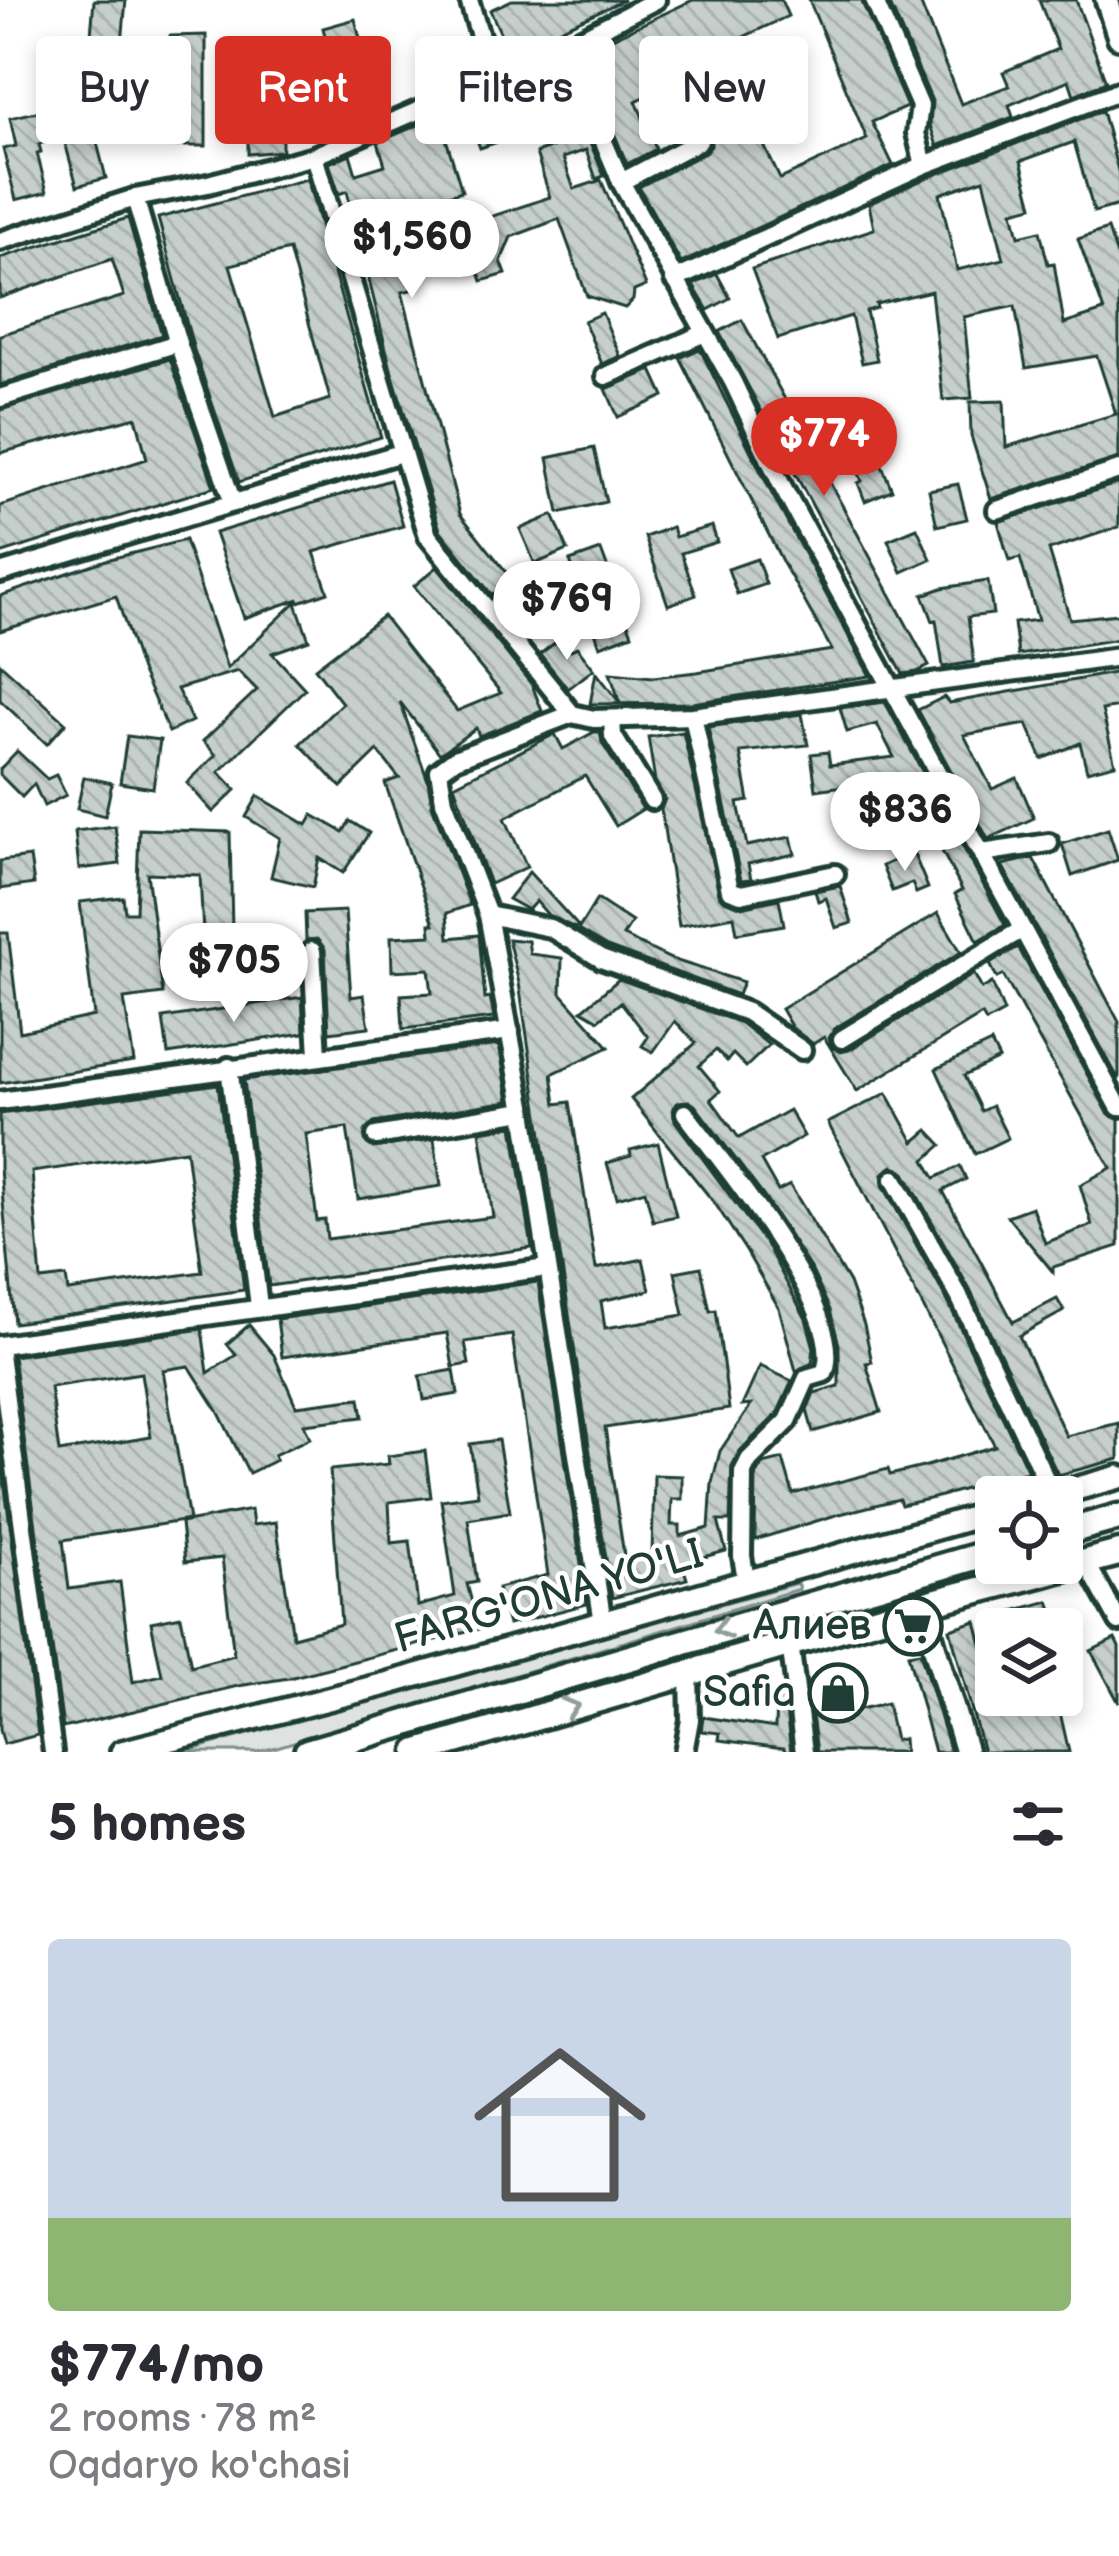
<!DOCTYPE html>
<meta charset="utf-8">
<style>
:root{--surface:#fff;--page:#f2f2f3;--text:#2b2b33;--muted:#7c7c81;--line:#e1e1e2;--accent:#d93025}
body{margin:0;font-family:"Balsamiq Sans",sans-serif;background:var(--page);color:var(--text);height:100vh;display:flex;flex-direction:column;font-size:45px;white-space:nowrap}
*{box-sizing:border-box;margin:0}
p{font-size:39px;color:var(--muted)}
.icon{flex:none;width:66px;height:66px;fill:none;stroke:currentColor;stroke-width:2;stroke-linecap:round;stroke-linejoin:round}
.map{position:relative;height:1752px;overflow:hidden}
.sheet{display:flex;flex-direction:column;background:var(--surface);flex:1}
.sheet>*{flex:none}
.top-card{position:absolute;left:36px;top:36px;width:1047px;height:108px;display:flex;gap:24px}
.fabs{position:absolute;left:975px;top:1476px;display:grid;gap:24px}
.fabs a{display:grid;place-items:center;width:108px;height:108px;border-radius:12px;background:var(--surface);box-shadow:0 6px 18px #0003;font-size:60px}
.price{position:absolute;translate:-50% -102px;padding:0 27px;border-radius:42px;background:#fff;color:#222;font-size:39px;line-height:78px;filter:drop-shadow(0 3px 6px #0008)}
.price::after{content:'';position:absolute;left:50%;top:72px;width:36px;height:27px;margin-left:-18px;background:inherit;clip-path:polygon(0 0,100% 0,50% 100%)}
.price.on{background:var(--accent);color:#fff}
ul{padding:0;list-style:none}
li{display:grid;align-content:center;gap:24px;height:636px;padding:0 48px}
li+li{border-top:3px solid var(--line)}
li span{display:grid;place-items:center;height:372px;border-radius:12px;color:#555}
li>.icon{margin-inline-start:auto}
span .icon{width:216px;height:216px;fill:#fffc;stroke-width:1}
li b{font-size:51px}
h2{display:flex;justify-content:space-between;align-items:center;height:144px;padding:0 48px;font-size:51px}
.chip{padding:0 42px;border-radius:12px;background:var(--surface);box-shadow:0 6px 18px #0003;font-size:42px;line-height:108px}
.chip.on{background:var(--accent);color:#fff}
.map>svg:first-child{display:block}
.grass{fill:#dee3e2;stroke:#7e908b;stroke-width:3}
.building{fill:url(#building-back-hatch);stroke:#1f3d34;stroke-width:3;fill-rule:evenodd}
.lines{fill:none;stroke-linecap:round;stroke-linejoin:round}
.minor-casing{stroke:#1f3d34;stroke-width:26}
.tertiary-casing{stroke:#1f3d34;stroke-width:30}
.primary-casing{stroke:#1f3d34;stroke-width:33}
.minor{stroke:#fff;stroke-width:16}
.tertiary{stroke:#fff;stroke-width:21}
.primary{stroke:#fff;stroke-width:24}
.oneway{stroke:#8f9e9a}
.labels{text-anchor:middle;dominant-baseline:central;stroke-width:9;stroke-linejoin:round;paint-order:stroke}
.street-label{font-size:42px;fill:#1f3d34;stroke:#fff}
.poi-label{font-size:42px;fill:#1f3d34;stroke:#fff;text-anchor:end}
</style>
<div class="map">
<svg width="1119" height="1752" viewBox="0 0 1119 1752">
<defs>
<pattern id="building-back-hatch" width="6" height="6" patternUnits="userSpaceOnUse" patternTransform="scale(3)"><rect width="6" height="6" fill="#c7cfcc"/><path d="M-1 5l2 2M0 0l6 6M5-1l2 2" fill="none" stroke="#aab3b0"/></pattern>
</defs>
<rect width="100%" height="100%" fill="#fff"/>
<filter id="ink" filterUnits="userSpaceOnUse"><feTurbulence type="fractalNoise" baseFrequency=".00833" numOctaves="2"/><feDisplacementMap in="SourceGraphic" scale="24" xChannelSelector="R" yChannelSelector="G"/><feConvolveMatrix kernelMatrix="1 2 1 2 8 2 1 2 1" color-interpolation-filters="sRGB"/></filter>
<g filter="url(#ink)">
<path class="grass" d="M797,1583L799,1589L277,1747L257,1752H184Z"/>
<g class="building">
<path d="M94,0H126L116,108L85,105Z"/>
<path d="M512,0H624L509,52L490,10Z"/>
<path d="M693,0H781L788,16L718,49L780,179L867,139L809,0H861L907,107L872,122L893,165L681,263L639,187L706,152L711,146V136L704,129L682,79L636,101L656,149L627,164L581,53Z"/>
<path d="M888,0H919L961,104L1009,86L1003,72L1058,49L1039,0H1076L1106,82L1074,95L1069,80L1009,105L1013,117L937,146L930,125L932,101Z"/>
<path d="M355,19L379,114L349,127L323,28Z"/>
<path d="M206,35V146H171L170,36Z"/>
<path d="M248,44H282V151L248,154Z"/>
<path d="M555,65L568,104L573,102L604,176L596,179L586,150L563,158L574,189L601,180L646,286L634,291L633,300L625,308L587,296L559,219L511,237L501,261L506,274L482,281L463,226L550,197L536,153L555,146L547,123L529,130L521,108L524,107L513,83Z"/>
<path d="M486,106L493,127L501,124L506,139L480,148L467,112Z"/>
<path d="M44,110L52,140L39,144L41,152L37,153L47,192L16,200L3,149L16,146L10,118Z"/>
<path d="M1102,111L1119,174V205L1094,212L1074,142L1021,161L1033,206L1013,211L1019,236L1040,231L1048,264L1054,263L1064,324L1104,311L1078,239L1108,229L1119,262V458L991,499L971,436L970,402L1004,401L1006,447L1116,414L1097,356L1026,368L1015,306L964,317L972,398L943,400L931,291L876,304L877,308L866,311L877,360L862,363L851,316L778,339L752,269L874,229L869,204L929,177ZM984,179L1004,259L957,270L940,194Z"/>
<path d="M439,116L462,191L432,200L440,225L405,235L419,288L402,292L460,514L512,579L492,595L440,530L391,369L347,191L339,194L329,163L350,154L356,174L385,165L378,142Z"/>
<path d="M94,131L106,178L77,186L64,139Z"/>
<path d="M307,179L381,437L239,482L194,350L158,218ZM289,250L330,399L275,417L230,265Z"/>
<path d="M128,218L162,335L0,385V335L124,296L112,259L0,298V258Z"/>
<path d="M717,274L730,298L708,310L693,285Z"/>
<path d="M602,313L620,356L602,364L584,321Z"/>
<path d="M742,320L929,666L917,672L903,674L719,332Z"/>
<path d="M700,349L772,494L870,676L692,703L590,704L596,672L620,703L610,673L653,677L697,672L832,650L783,563L680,358Z"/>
<path d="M170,359L214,487L0,554V506L147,459L136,417L0,453V410Z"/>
<path d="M652,370L664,396L618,417L606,389Z"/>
<path d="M872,441L892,490L865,501L858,483L862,481L849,451Z"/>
<path d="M594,448L606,502L559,513L548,458Z"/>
<path d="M390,480L403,526L314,552L328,592L296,603L309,640L272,653L305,689L219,772L236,790L213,812L187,783L216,755L203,741L257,690L238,671L177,689L192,721L169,732L140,668L116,596L0,631V596L106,560L185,540L227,668L299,599L244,618L215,533Z"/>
<path d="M1119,483V527L1049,550L1070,619L1119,614V639L1018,655L1014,623L1038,620L1020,558L1009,561L998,522Z"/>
<path d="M958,484L967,519L937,526L929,490Z"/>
<path d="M553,515L568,550L535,564L520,529Z"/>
<path d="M712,526L717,542L681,553L696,595L668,605L645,537L672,527L675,537Z"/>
<path d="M917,528L931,559L902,572L888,540Z"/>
<path d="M601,550L632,634L600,646L570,561Z"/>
<path d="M757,559L766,584L737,594L728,569Z"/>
<path d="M437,567L532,685L542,711L479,736L476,728L440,754L400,702L428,781L432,805L470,905L447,913L449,938L479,935L485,999L490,998L494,1018L403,1029L401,995L432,993L429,969L392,971L391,937L431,935L430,924H434L385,783L399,778L378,751L341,787L300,744L342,703L315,668L383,616L457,711L501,693L414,586Z"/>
<path d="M988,581L993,614L968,617L974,662L943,667L936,620L933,621L923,595L942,588Z"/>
<path d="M561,638L571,650L577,647L594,669L568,689L540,654Z"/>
<path d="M0,663L66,723L47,744L0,700Z"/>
<path d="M1119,672V707L1102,710L1115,764L1087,771L1080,743L1042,759L1027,724L964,735L992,789L1017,778L1034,818L988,839L918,710L944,697L949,703Z"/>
<path d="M885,702L1005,925L978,941L955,894L962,890L904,777L816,790L811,754L828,752L830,765L894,757L877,724L847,732L840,708Z"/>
<path d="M802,714L808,745L740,752L749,801L738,803L747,846L791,837L795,854L748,864L751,879L741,880L708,727Z"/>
<path d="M594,732H600L602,743L643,809L616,826L585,776L505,818L527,867L490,884L454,785L555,734L563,749Z"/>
<path d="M683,732L720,897L742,907L779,899L784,925L737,933L734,916L679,926L661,809L665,799L655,781L648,737Z"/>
<path d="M127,736L160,740L153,788L120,783Z"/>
<path d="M17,751L47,779L56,775L66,795L44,806L34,784L22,797L0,775V769Z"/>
<path d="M84,777L112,783L105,816L77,809Z"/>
<path d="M258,796L307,825L313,815L343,832L350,821L369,833L343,873L319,858L313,887L271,877L280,838L246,817Z"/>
<path d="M115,826L120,864L79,869L75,831Z"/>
<path d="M139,829L230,832L232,932L203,934L200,875L147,873L163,994L124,999L134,1062L0,1083V933H8L20,1032L94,1016L80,902L123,897L125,912H136Z"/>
<path d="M1108,829L1118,860L1072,876L1062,844Z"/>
<path d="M913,852L928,888L916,893L912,883L892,891L882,866Z"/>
<path d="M30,857L34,884L0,889V861Z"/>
<path d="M1033,858L1119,1022V1080L1002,865Z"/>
<path d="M529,872L578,926L575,928L548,915L536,901L528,910L508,899Z"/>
<path d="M840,886L852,923L836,928L826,898L818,901L815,891Z"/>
<path d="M597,899L632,922L623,936L671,959L743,982L738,995L607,947L578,930Z"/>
<path d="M345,911L351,997L364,995L369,1027L329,1032L325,949L317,939L306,940L305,913Z"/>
<path d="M938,913L961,952L835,1028L829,1038L832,1047L841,1052L849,1050L974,974L982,989L992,983L1004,1012L986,1022L982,1015L857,1091L824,1037L813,1044L792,1028L781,1009Z"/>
<path d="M508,939L528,941L530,954L562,958L561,993L609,1047L552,1074L556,1104L570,1102L596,1269L643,1259L650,1290L601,1301L605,1328L684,1315L675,1272L701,1267L710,1311L716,1310L729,1409L605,1428L625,1562L652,1554L654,1475L682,1476V1499H672L671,1525H680V1536L709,1528L712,1483L720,1451L751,1405L742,1406L760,1366L792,1381L777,1414L740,1451L732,1466L730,1521H718L726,1551L682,1563L687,1579L612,1598L519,983Z"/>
<path d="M1018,947L1108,1113L1119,1120V1246L1053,1267V1272L1007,1216L1032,1207L1045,1243L1092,1225L1080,1185L1111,1168L1003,975L997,978L990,964Z"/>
<path d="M619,979L741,1023L769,1045L746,1067L733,1054L727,1061L716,1050L699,1066L720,1091L711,1099L739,1138L789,1110L804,1136L761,1161L778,1191L790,1185L849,1283L864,1325L872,1362L866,1363L881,1412L813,1432L807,1410L814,1393L839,1386V1345L830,1310L812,1271L762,1194L695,1105L689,1101L678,1102L673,1109L675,1121L767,1246L806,1319L814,1348L812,1363L796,1371L779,1308L746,1251L716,1205L631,1099L696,1043L675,1021L653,1052L642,1046L648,1037L621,1002L599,1020L582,1010Z"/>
<path d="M302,997L304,1033L168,1054L163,1018Z"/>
<path d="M991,1043L999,1059L964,1076L981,1111L992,1106L1008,1138L975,1154L936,1069Z"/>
<path d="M499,1045L509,1101L374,1123L365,1131L366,1143L373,1148L434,1139L441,1186L358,1199L347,1128L306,1134L317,1221L325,1220L327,1239L493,1217L480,1131L513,1126L532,1248L269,1286L244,1080Z"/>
<path d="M218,1084L244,1290L14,1323L0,1169V1114ZM186,1150L202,1272L68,1291L66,1277L41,1280L32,1172Z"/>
<path d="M887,1093L914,1142L928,1130L942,1145L925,1160L935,1178L960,1166L966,1179L943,1191L1013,1322L1057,1299L1064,1311L1019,1336L1066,1436L1119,1423V1459L1058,1475L970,1290L905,1173L893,1166L883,1174V1185L948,1302L1028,1471L934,1498L901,1505L899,1499L836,1515L755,1540L756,1475L763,1464L783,1459L793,1494L888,1469L890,1475L923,1467L995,1446L828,1123Z"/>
<path d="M658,1143L676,1216L653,1221L645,1190L617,1198L607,1163L631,1156L630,1150Z"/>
<path d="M538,1282L587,1604L508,1625L498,1588L548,1575L512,1335L465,1342L469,1364L453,1367L447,1333L282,1357L277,1319Z"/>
<path d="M249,1325L274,1355L296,1406L360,1398L363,1417L304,1424L310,1438L274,1455L276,1460L249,1473L218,1411L189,1366L163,1370L189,1520L63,1540L69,1589L120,1582L133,1682L162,1675L151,1622L181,1616L191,1666L234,1655L222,1558L185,1562L181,1523L251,1510L253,1525L276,1522L293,1637L341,1624L330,1470L389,1464L388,1456L425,1451L431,1497L389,1502L391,1543L410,1541L418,1606L455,1596L441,1500L478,1495L470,1444L498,1440L510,1512L468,1519L477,1582L467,1584L479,1629L289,1678L238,1686L63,1728L13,1356L202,1329L208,1373L236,1355L227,1344ZM141,1373L151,1437L59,1452L50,1387Z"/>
<path d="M454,1370L458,1394L424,1400L420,1376Z"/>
<path d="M0,1451L38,1735L4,1744L0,1730Z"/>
<path d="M1049,1601L1059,1629H1013L1009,1612Z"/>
<path d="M976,1621L998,1706L1035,1695H1056L1069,1752H983L950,1629Z"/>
<path d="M1115,1639L1119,1647V1703L1091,1651Z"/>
<path d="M920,1652L950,1752H934L908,1654Z"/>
<path d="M852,1676L860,1709L887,1703L895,1740L903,1739L904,1752H817L812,1715L825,1713L817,1685Z"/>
<path d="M776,1695H784L791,1752H785L784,1748L719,1740L720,1733L701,1731L703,1717L775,1728Z"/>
</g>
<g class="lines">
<defs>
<g id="minor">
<path d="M469,0L493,78"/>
<path d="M874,0L920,106L916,133L924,165"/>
<path d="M564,47L621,182L733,382L783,488L1119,1107"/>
<path d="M314,156L428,536L572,714L594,719L693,716L1119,657"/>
<path d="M621,182L699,141"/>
<path d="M135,198L178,343L233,503"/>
<path d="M0,241L135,198L208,184L314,156L564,47L656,0"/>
<path d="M674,280L924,165L1119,91"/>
<path d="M606,376L705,333"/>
<path d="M0,398L178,343"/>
<path d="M997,510L1119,470"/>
<path d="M0,573L401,453"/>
<path d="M572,714L455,759L439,771L444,801L488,915L524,1111L603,1623"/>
<path d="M693,716L730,890L741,894L835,874"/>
<path d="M612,719L613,736L652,800"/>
<path d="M982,853L1049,843"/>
<path d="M488,915L550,928L601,959L747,1012L802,1050"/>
<path d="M312,951L318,1055"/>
<path d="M842,1039L1021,930"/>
<path d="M229,1067L259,1306"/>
<path d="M0,1101L510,1031"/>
<path d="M685,1113C721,1161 850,1315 824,1373L807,1378L788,1421L749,1460L743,1472L742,1556L746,1580"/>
<path d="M376,1136L524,1111"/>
<path d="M894,1179L959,1296L1053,1495"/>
<path d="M0,1345L547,1268"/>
<path d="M0,1354L53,1752"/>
<path d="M1086,1562L1119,1622"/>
<path d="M790,1643L804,1752"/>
<path d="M684,1752L690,1720L689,1673"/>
</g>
<g id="tertiary">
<path d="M1107,0L1119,37"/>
<path d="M1046,1497L1119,1477"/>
<path d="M922,1605L966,1752"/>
<path d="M122,1752L386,1684L996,1511"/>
</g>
<g id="primary">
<path d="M1062,1533L1119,1517"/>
<path d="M307,1752L996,1551"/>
<path d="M418,1752L922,1605L1119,1553"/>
</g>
</defs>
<use href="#minor" class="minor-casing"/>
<use href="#tertiary" class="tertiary-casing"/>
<use href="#primary" class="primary-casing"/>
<use href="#minor" class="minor"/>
<use href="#tertiary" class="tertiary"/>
<use href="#primary" class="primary"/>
</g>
<defs><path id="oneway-chevron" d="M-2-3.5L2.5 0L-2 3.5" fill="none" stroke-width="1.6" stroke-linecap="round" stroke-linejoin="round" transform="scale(3)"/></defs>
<g class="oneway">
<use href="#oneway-chevron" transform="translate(722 1629) rotate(164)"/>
<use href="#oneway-chevron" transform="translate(571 1707) rotate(-16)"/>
</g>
</g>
<defs>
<symbol id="supermarket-ring" viewBox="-11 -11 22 22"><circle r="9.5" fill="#fff" stroke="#1f3d34" stroke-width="1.5"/><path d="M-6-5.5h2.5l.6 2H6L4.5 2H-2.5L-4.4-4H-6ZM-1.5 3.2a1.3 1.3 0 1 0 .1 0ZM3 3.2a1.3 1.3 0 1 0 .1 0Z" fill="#1f3d34"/></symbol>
<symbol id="shop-ring" viewBox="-11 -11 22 22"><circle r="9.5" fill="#fff" stroke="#1f3d34" stroke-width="1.5"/><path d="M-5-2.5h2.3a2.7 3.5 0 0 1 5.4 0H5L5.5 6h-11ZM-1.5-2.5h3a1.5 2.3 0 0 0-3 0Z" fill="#1f3d34"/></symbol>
</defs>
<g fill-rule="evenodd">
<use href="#supermarket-ring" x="880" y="1593" width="66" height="66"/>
<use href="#shop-ring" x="805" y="1660" width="66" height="66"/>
</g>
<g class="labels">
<g class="street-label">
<text transform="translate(549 1597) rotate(-16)">FARG'ONA YO'LI</text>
</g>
<g class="poi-label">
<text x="871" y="1626">Алиев</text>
<text x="796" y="1693">Safia</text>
</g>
</g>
</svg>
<div class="fabs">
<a><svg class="icon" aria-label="locate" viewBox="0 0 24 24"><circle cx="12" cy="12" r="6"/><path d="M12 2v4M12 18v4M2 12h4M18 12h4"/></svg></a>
<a><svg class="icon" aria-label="layers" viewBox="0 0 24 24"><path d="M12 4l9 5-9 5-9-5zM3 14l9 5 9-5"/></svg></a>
</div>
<b class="price" style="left:412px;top:301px">$1,560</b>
<b class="price on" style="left:824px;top:499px">$774</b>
<b class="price" style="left:567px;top:663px">$769</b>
<b class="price" style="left:905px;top:874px">$836</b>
<b class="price" style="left:234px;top:1025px">$705</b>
<div class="top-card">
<a class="chip">Buy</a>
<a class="chip on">Rent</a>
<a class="chip">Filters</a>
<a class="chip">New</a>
</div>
</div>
<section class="sheet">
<h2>5 homes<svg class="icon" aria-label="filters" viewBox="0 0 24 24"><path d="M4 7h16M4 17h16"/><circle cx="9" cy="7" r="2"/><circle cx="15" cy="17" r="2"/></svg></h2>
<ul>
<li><span style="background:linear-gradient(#c9d6e8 75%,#8fb573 0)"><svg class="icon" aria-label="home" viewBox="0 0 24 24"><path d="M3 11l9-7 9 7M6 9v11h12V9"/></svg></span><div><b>$774/mo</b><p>2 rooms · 78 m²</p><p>Oqdaryo ko'chasi</p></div></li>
</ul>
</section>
